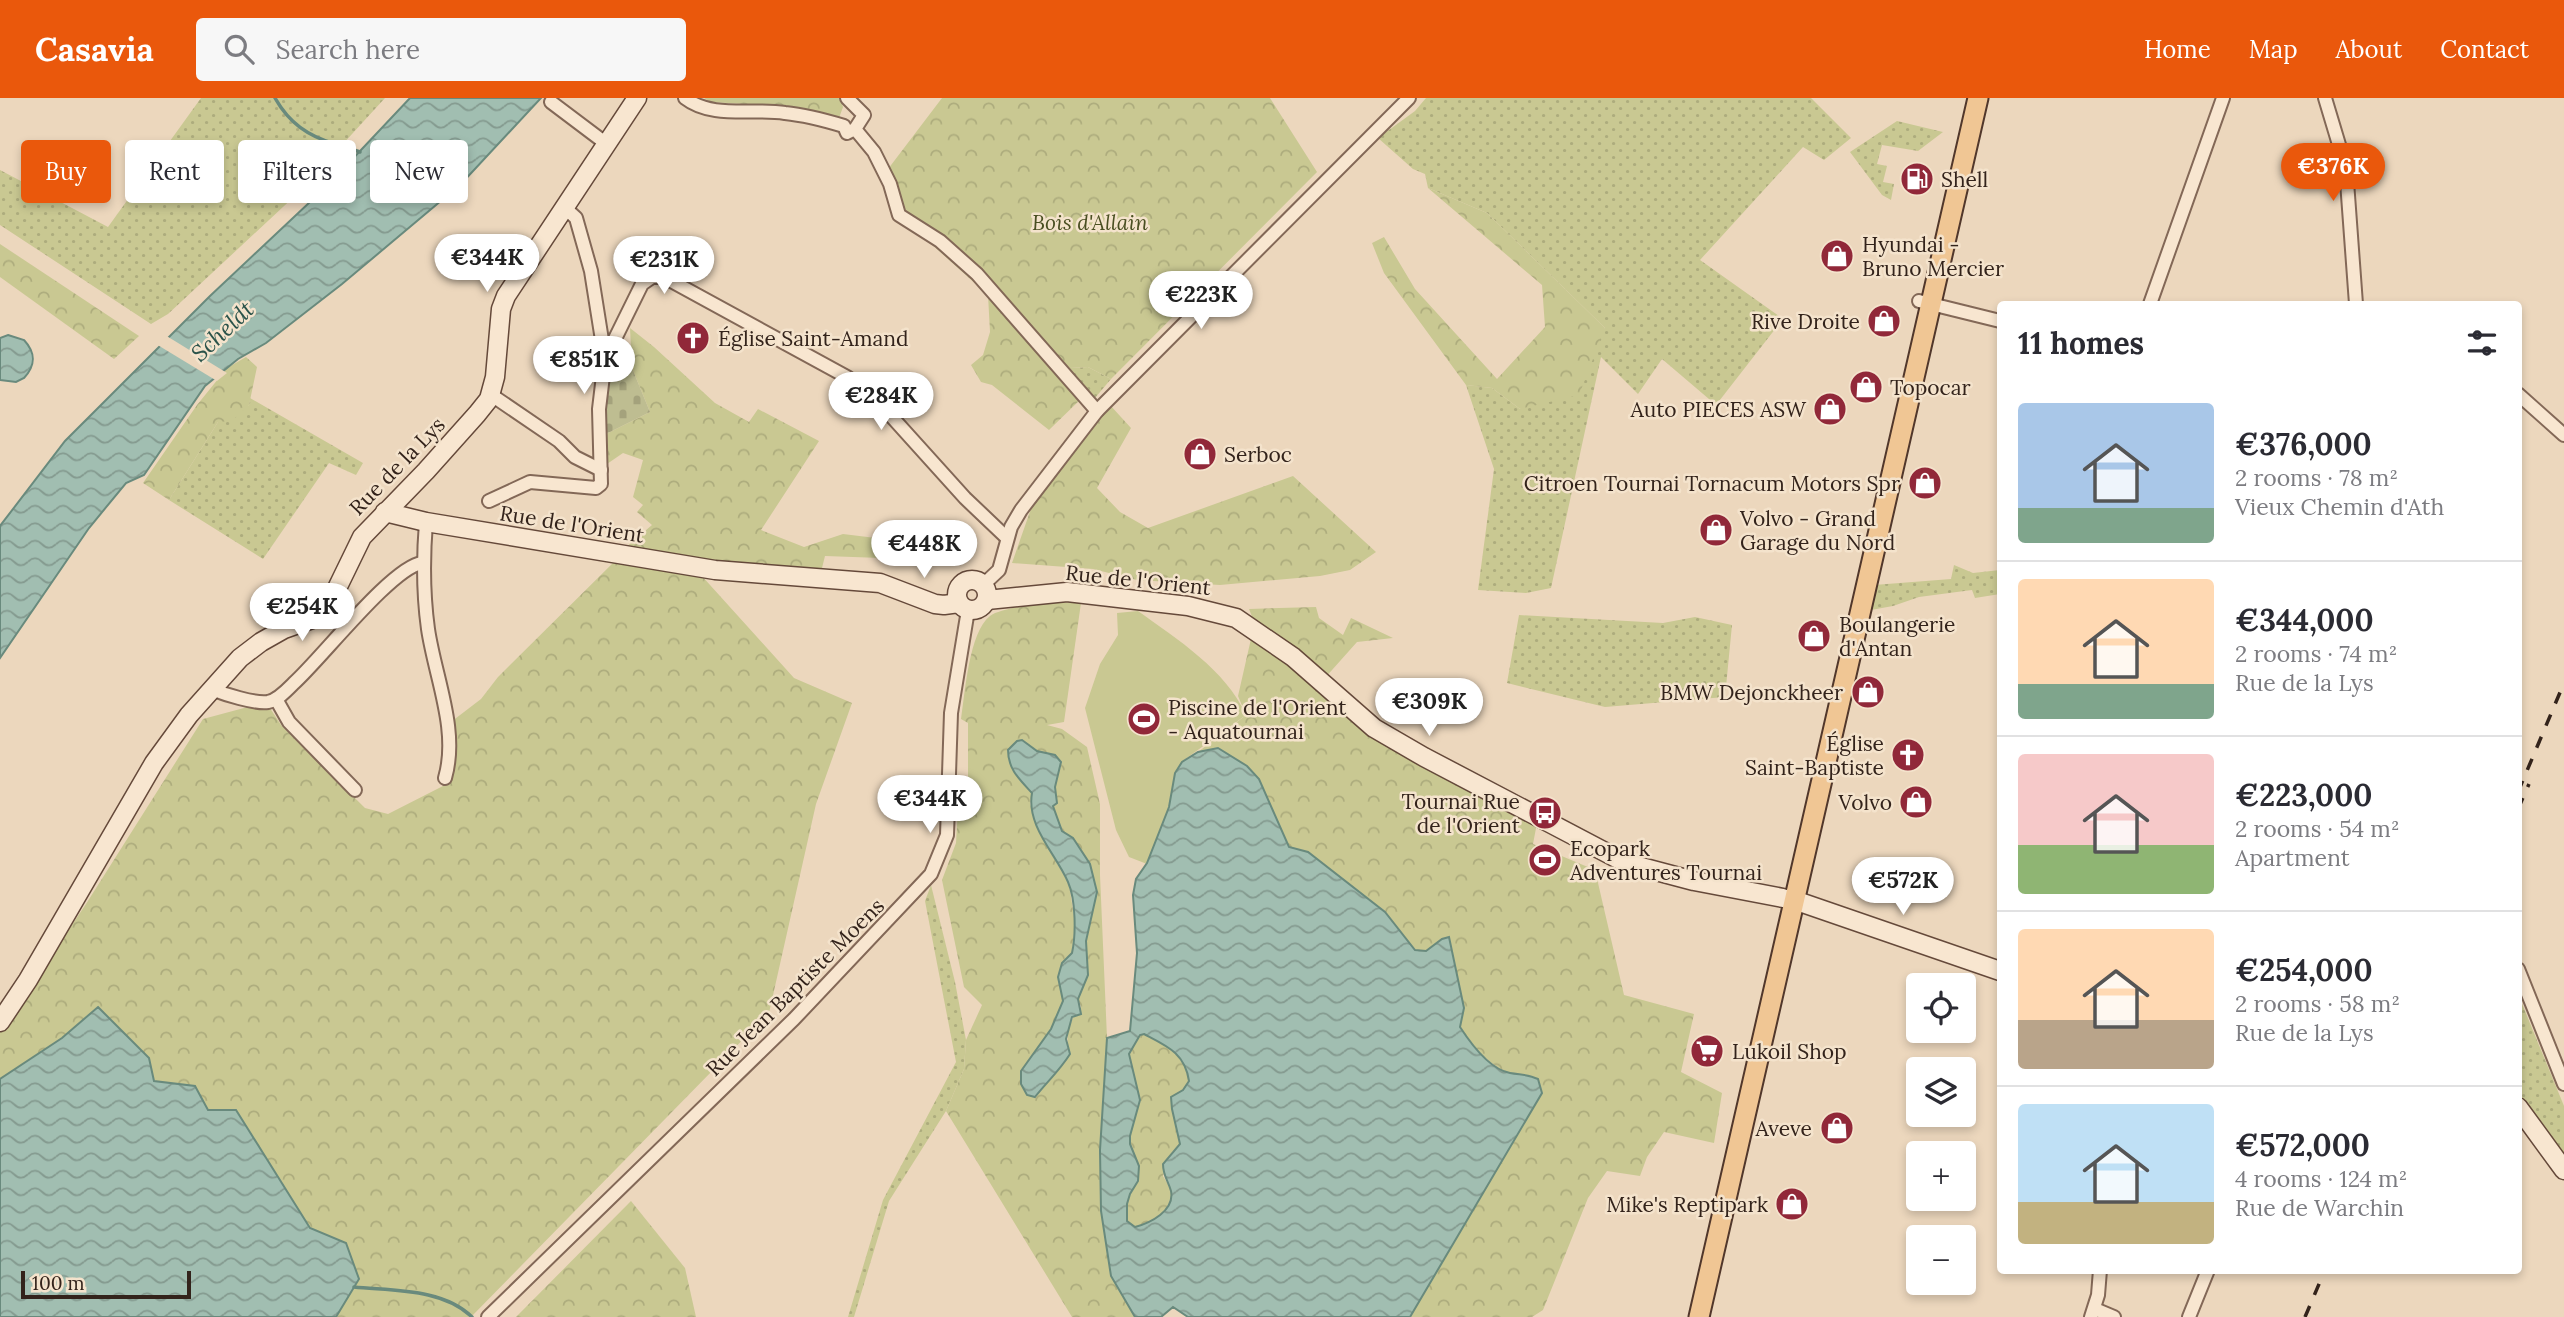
<!DOCTYPE html>
<meta charset="utf-8">
<style>
:root{--surface:#fff;--page:#f7f7f7;--text:#2b2b33;--muted:#7c7c81;--line:#e1e1e2;--accent:#ea580c}
body{margin:0;font-family:Lora,serif;background:var(--page);color:var(--text);height:100vh;display:flex;flex-direction:column;font-size:26px;white-space:nowrap}
*{box-sizing:border-box;margin:0}
p{font-size:23px;color:var(--muted)}
.icon{flex:none;width:38px;height:38px;fill:none;stroke:currentColor;stroke-width:2;stroke-linecap:round;stroke-linejoin:round}
.map{position:relative;flex:1;overflow:hidden}
.panel{position:absolute;left:1997px;top:203px;width:525px;height:973px;display:flex;flex-direction:column;background:var(--surface);border-radius:7px;box-shadow:0 4px 10px #0003}
.panel>*{flex:none}
.hud{position:absolute;left:21px;top:42px;width:665px;height:63px;display:flex;gap:14px}
.buttons{position:absolute;left:1906px;top:875px;display:grid;gap:14px}
.buttons a{display:grid;place-items:center;width:70px;height:70px;border-radius:7px;background:var(--surface);box-shadow:0 4px 10px #0003;font-size:35px}
.scale{position:absolute;left:21px;bottom:18px;width:170px;box-sizing:border-box;padding-left:7px;border:4px solid #33231b;border-top:0;font-size:19px;line-height:24px;white-space:nowrap;color:#33231b;-webkit-text-stroke:5px #f4e3cc;paint-order:stroke}
.price{position:absolute;translate:-50% -60px;padding:0 16px;border-radius:24px;background:#fff;color:#222;font-size:23px;line-height:46px;filter:drop-shadow(0 2px 4px #0008)}
.price::after{content:'';position:absolute;left:50%;top:42px;width:21px;height:16px;margin-left:-10px;background:inherit;clip-path:polygon(0 0,100% 0,50% 100%)}
.price.current{background:var(--accent);color:#fff}
ul{padding:0;list-style:none}
li{display:flex;align-items:center;gap:21px;height:175px;padding:0 21px}
li+li{border-top:2px solid var(--line)}
li span{display:grid;place-items:center;flex:none;width:196px;height:140px;border-radius:7px;color:#555}
li>.icon{margin-inline-start:auto}
span .icon{width:84px;height:84px;fill:#fffc;stroke-width:1}
li b{font-size:30px}
h2{display:flex;justify-content:space-between;align-items:center;height:84px;padding:0 21px;font-size:30px}
.pill{padding:0 24px;border-radius:7px;background:var(--surface);box-shadow:0 4px 10px #0003;font-size:24px;line-height:63px}
.pill.current{background:var(--accent);color:#fff}
header{display:flex;align-items:center;gap:42px;box-sizing:border-box;height:98px;padding:0 35px;background:var(--accent);color:#fff}
header strong{font-size:33px}
nav{display:flex;gap:38px;margin-inline-start:auto;font-size:24px}
.search{width:490px;height:63px;background:var(--page);display:flex;align-items:center;gap:18px;box-sizing:border-box;padding:0 24px;border-radius:7px;color:var(--muted);font-size:26px}
.map>svg:first-child{display:block}
.grass{fill:url(#grass-dots)}
.forest{fill:url(#forest-crowns);fill-rule:evenodd}
.cemetery{fill:url(#cemetery-stones)}
.pitch{fill:#c9c892}
.water{fill:url(#water-waves);stroke:#698a7d;stroke-width:2;fill-rule:evenodd}
.pier{fill:#ecd7bd}
.lines{fill:none;stroke-linecap:round;stroke-linejoin:round}
.stream{stroke:#698a7d;stroke-width:3.5}
.street-casing{stroke:#836857;stroke-width:16}
.secondary-casing{stroke:#65493a;stroke-width:21}
.primary-casing{stroke:#51372b;stroke-width:23}
.street{stroke:#f8e6d0;stroke-width:12}
.secondary{stroke:#f8e6d0;stroke-width:18}
.primary{stroke:#f0c694;stroke-width:19}
.rail{stroke:#33231b;stroke-width:3.5;stroke-dasharray:12 12;stroke-linecap:butt}
.labels{text-anchor:middle;dominant-baseline:central;stroke-width:5;stroke-linejoin:round;paint-order:stroke}
.poi-label{font-size:21px;fill:#33231b;stroke:#f4e3cc;text-anchor:start}
.park-label{font-size:21px;font-style:italic;fill:#4a4f22;stroke:#f4e3cc}
.street-label{font-size:21px;fill:#33231b;stroke:#f4e3cc}
.water-label{font-size:23px;font-style:italic;fill:#2b534a;stroke:#f4e3cc}
</style>
<header>
<strong>Casavia</strong>
<div class="search"><svg class="icon" aria-label="search" viewBox="0 0 24 24"><circle cx="10" cy="10" r="6"/><path d="M15 15l6 6"/></svg>Search here</div>
<nav><a>Home</a><a>Map</a><a>About</a><a>Contact</a></nav>
</header>
<div class="map">
<svg width="2564" height="1219" viewBox="0 0 2564 1219">
<defs>
<pattern id="grass-dots" width="8" height="8" patternUnits="userSpaceOnUse" patternTransform="scale(1.75)"><rect width="8" height="8" fill="#c9c892"/><path d="M2 2h.1M6 6h.1" fill="none" stroke="#adac7d" stroke-width="1.8" stroke-linecap="round"/></pattern>
<pattern id="forest-crowns" width="20" height="18" patternUnits="userSpaceOnUse" patternTransform="scale(1.75)"><rect width="20" height="18" fill="#c9c892"/><path d="M2 6a3 3 0 1 1 6 0M12 15a3 3 0 1 1 6 0" fill="none" stroke="#adac7d"/></pattern>
<pattern id="cemetery-stones" width="16" height="16" patternUnits="userSpaceOnUse" patternTransform="scale(1.75)"><rect width="16" height="16" fill="#bebd91"/><path d="M2 7V4a2 2 0 0 1 4 0v3zM10 15v-3a2 2 0 0 1 4 0v3z" fill="#a4a27c"/></pattern>
<pattern id="water-waves" width="16" height="10" patternUnits="userSpaceOnUse" patternTransform="scale(1.75)"><rect width="16" height="10" fill="#a1beb1"/><path d="M0 5q4-4 8 0t8 0" fill="none" stroke="#849a8f"/></pattern>
</defs>
<rect width="100%" height="100%" fill="#ecd7bd"/>
<g class="grass">
<path d="M201,0H385L298,95L168,216L151,226L0,127V72L108,129Z"/>
<path d="M1426,0H1811L1851,40L1824,62L1803,49L1700,162L1783,221L1716,307L1662,261L1638,296L1601,259L1551,490L1526,495L1478,492L1494,371L1466,287L1492,290L1520,311L1605,230L1487,115L1428,90L1425,76L1413,71L1378,40L1415,13Z"/>
<path d="M1897,23L1943,34L1918,53L1882,47L1877,66L1887,68L1883,84L1894,86L1891,102L1882,97L1850,54Z"/>
<path d="M1061,262L1070,270L1088,269L1111,281L1095,300L1088,297L1057,267Z"/>
<path d="M250,300L363,365L356,377L329,365L263,461L169,402L218,324L249,307Z"/>
<path d="M1954,467L1973,475L2000,472V496L1975,500L1972,492L1919,499L1893,508L1871,512L1869,505L1874,487L1951,481Z"/>
<path d="M1519,517L1663,525L1695,519L1732,527L1725,599L1605,609L1507,585Z"/>
<path d="M931,787L955,884L966,942L964,971L946,1013L889,1103L854,1219H848L883,1102L956,964L925,803Z"/>
<path d="M2518,896L2564,1008V1059L2518,998Z"/>
</g>
<g class="forest">
<path d="M704,0H840L843,9L839,20L776,8L711,4Z"/>
<path d="M942,0H1270L1317,74L1111,281L1088,269L1070,270L1044,248L1083,299L1049,332L992,287L981,284L971,267L983,257L990,234L988,197L899,117L885,75Z"/>
<path d="M1428,90L1487,115L1605,230L1579,297L1520,311L1492,290L1466,287L1384,175L1372,145L1384,139L1415,191L1497,281L1545,229L1542,187Z"/>
<path d="M0,146L139,238L114,261L0,179Z"/>
<path d="M630,230L654,249L715,305L749,324L758,311L819,343L761,432L804,449L843,436L941,448L936,462L825,458L821,474L618,456L652,427L637,414L643,407L633,399L643,362L623,355L607,366L604,337L650,314L632,270Z"/>
<path d="M246,259L257,269L249,307L232,323L218,324L169,402L143,385L197,307L227,270Z"/>
<path d="M1110,307L1131,330L1097,390L1120,414L1148,430L1293,378L1376,454L1350,472L1320,478L1220,487L1137,482L1093,471L1012,465L1033,405Z"/>
<path d="M618,460L701,477L794,580L852,605L816,706L769,915L471,1219H0V934L86,806L203,621L266,604L281,627L365,710L388,716L443,688L448,668L447,627L481,601L498,579Z"/>
<path d="M1048,504L1081,505L1064,624L1047,627L1062,631L1087,649L1100,706V777L1107,940L1100,1052L1101,1113L1111,1178L1135,1219H1072L946,1013L964,971L966,942L982,907L964,889L942,782L956,745L958,710L968,709V625L961,621C965,595 969,534 990,518C1001,510 1034,507 1048,504ZM1022,642L1037,653L1055,657L1061,664L1055,689L1057,705L1053,708L1062,733L1073,740L1089,825L1086,843L1088,877L1078,901L1081,909C1068,923 1065,938 1070,957L1053,975L1027,997L1021,986V973L1051,931L1063,903L1058,879L1062,865L1072,855L1075,825L1069,786L1048,750L1030,706L1032,695Z"/>
<path d="M1316,509L1319,520L1343,537L1351,520L1393,540L1357,544L1324,581L1253,521L1249,511Z"/>
<path d="M1253,532L1383,643L1537,725L1533,746L1595,772L1624,897L1694,916L1681,974L1722,995L1714,1045L1664,1034L1647,1059L1640,1078L1607,1073L1588,1100L1543,1212L1532,1219H1410L1542,995L1538,981C1524,974 1518,978 1507,974C1486,965 1471,946 1460,928L1462,921L1442,841L1426,853L1415,852L1385,814L1308,754L1289,749L1259,681L1218,650L1198,654L1246,617L1238,598Z"/>
<path d="M1144,936C1167,948 1185,955 1189,983L1172,1011L1180,1046L1172,1054L1163,1078C1166,1083 1170,1089 1171,1094C1173,1114 1150,1125 1134,1129L1127,1124V1106L1130,1096L1138,1083L1139,1068L1130,1046V1037L1140,1002L1129,956L1140,937Z"/>
<path d="M631,1103L685,1170L696,1219H516Z"/>
</g>
<path class="cemetery" d="M632,270L650,314L604,337L607,291L611,274Z"/>
<path class="pitch" d="M1138,513C1177,541 1226,572 1246,617L1184,662L1175,675L1169,709L1147,766L1129,759L1116,732L1085,610L1100,566L1118,537L1117,515Z"/>
<g class="water">
<path d="M410,0H541L461,86L342,186L266,245L238,261L205,288L144,377L126,385L89,430L0,560V428L65,343L210,198L328,87Z"/>
<path d="M8,237L24,242C36,255 36,267 24,280L16,284L0,282V240Z"/>
<path d="M1022,642L1037,653L1055,657L1061,664L1055,689L1057,705L1053,708L1062,733L1073,740L1090,766L1097,794L1086,843L1088,877L1078,901L1081,916L1072,919L1066,941L1070,956C1060,972 1047,984 1035,999L1027,997L1021,986V973L1051,931L1063,903L1058,879L1062,865L1072,855C1076,837 1076,802 1068,784C1056,756 1026,728 1032,695C1019,681 1008,671 1008,652L1017,643Z"/>
<path d="M1218,650L1247,668L1259,681L1289,749L1308,754L1385,814L1415,852L1426,853L1442,841L1449,839L1464,910L1460,929C1471,946 1489,971 1510,975C1521,977 1528,976 1538,981L1542,995L1410,1219H1188L1173,1209L1161,1219H1135L1111,1178L1101,1113L1100,1052L1107,940L1130,933L1137,855L1133,797L1136,781L1147,765L1169,709L1175,675L1182,664L1198,654ZM1144,936C1167,948 1185,955 1189,983L1183,992L1171,999L1172,1011L1180,1046L1163,1066C1163,1078 1168,1082 1171,1093C1175,1113 1150,1125 1135,1129L1127,1123V1106L1130,1096L1138,1083L1139,1068L1130,1046V1038L1140,1002L1129,956L1140,937Z"/>
<path d="M98,909L149,960L154,983L195,988L208,1012H236L310,1130L346,1145L359,1181L336,1219H0V981L62,940Z"/>
</g>
<path class="pier" d="M165,237L227,275L217,283L156,246Z"/>
<g class="lines">
<g class="stream">
<path d="M275,0C289,25 308,38 335,46"/>
<path d="M351,51L360,54"/>
<path d="M354,1189C391,1193 443,1190 472,1219"/>
</g>
<defs>
<g id="street">
<path d="M685,0C712,21 752,10 785,15C805,17 824,22 844,28L847,35L855,31"/>
<path d="M847,0L864,17L855,31L874,54L890,86L899,117L940,143L977,176L1097,313"/>
<path d="M2325,0L2346,70L2356,206"/>
<path d="M551,4L608,47"/>
<path d="M1919,203L2000,223"/>
<path d="M2150,206L2223,0"/>
<path d="M605,261L642,186L652,179H664L847,279L873,298L965,400L1007,440"/>
<path d="M490,296L559,343L575,359L601,372"/>
<path d="M2518,296L2564,337"/>
<path d="M489,403L530,384L596,390L601,386L599,311L605,261L591,173L576,120L564,109"/>
<path d="M426,424C423,461 423,495 428,531C435,579 459,632 445,680"/>
<path d="M983,487L999,472L1011,429L1021,412L1097,313L1409,0"/>
<path d="M211,591C224,596 255,606 268,604C278,602 287,592 294,585C321,561 392,469 422,465"/>
<path d="M276,601L289,624L355,692"/>
<path d="M2518,871L2564,986"/>
<path d="M2095,1211L2114,1219"/>
<path d="M488,1219L794,921L931,776L947,737L951,615L968,512"/>
<path d="M2091,1219L2098,1197L2100,1172"/>
<path d="M2189,1219L2208,1172"/>
</g>
<g id="secondary">
<path d="M385,414L426,424L715,472L880,485L935,506L944,507L959,505"/>
<circle cx="972" cy="497" r="15"/>
<path d="M987,502L1067,494L1188,508L1236,520L1293,559L1374,630L1424,659L1626,765L1694,783L1783,800"/>
<path d="M1794,802L2000,873"/>
<path d="M0,924L28,882L154,665L189,617L240,560L261,544L284,531L312,521L327,511L362,439L426,373L477,316L489,301L495,279L501,211L506,198L637,0"/>
<path d="M2518,1009L2564,1072"/>
</g>
<path id="primary" d="M1699,1219L1978,0"/>
</defs>
<use href="#street" class="street-casing"/>
<use href="#secondary" class="secondary-casing"/>
<use href="#primary" class="primary-casing"/>
<use href="#street" class="street"/>
<use href="#secondary" class="secondary"/>
<use href="#primary" class="primary"/>
<g class="rail">
<path d="M2518,694L2564,585"/>
<path d="M2518,711L2529,686"/>
<path d="M2305,1219L2325,1172"/>
</g>
</g>
<defs>
<symbol id="fuel-disc" viewBox="-11 -11 22 22"><circle r="9.5" fill="#912839" stroke="#f4e3cc"/><path d="M-5.5-6h7V0h2V4h1.3V-2.5L3-4.5l.8-.8L6-3V5H2.5V1h-1V6h-7ZM-4.2-4.7v3.2H.2V-4.7Z" fill="#fff"/></symbol>
<symbol id="shop-disc" viewBox="-11 -11 22 22"><circle r="9.5" fill="#912839" stroke="#f4e3cc"/><path d="M-5-2.5h2.3a2.7 3.5 0 0 1 5.4 0H5L5.5 6h-11ZM-1.5-2.5h3a1.5 2.3 0 0 0-3 0Z" fill="#fff"/></symbol>
<symbol id="church-disc" viewBox="-11 -11 22 22"><circle r="9.5" fill="#912839" stroke="#f4e3cc"/><path d="M-1.2-6h2.4v3.5h3.3v2.4h-3.3V6h-2.4V-.1h-3.3v-2.4h3.3Z" fill="#fff"/></symbol>
<symbol id="stadium-disc" viewBox="-11 -11 22 22"><circle r="9.5" fill="#912839" stroke="#f4e3cc"/><path d="M0-5a6.5 5 0 1 0 0 10a6.5 5 0 1 0 0-10ZM-3.5-1.8h7v3.6h-7Z" fill="#fff"/></symbol>
<symbol id="bus-disc" viewBox="-11 -11 22 22"><circle r="9.5" fill="#912839" stroke="#f4e3cc"/><path d="M-5-6H5V4H4V6H2V4H-2V6H-4V4H-5ZM-3.5-4V0h7V-4ZM-3.5 1.2v1.5H-2V1.2ZM2 1.2v1.5H3.5V1.2Z" fill="#fff"/></symbol>
<symbol id="supermarket-disc" viewBox="-11 -11 22 22"><circle r="9.5" fill="#912839" stroke="#f4e3cc"/><path d="M-6-5.5h2.5l.6 2H6L4.5 2H-2.5L-4.4-4H-6ZM-1.5 3.2a1.3 1.3 0 1 0 .1 0ZM3 3.2a1.3 1.3 0 1 0 .1 0Z" fill="#fff"/></symbol>
</defs>
<g fill-rule="evenodd">
<use href="#fuel-disc" x="1898" y="62" width="38" height="38"/>
<use href="#shop-disc" x="1818" y="139" width="38" height="38"/>
<use href="#shop-disc" x="1865" y="204" width="38" height="38"/>
<use href="#church-disc" x="674" y="221" width="38" height="38"/>
<use href="#shop-disc" x="1847" y="270" width="38" height="38"/>
<use href="#shop-disc" x="1811" y="292" width="38" height="38"/>
<use href="#shop-disc" x="1181" y="337" width="38" height="38"/>
<use href="#shop-disc" x="1906" y="366" width="38" height="38"/>
<use href="#shop-disc" x="1697" y="413" width="38" height="38"/>
<use href="#shop-disc" x="1795" y="519" width="38" height="38"/>
<use href="#shop-disc" x="1849" y="575" width="38" height="38"/>
<use href="#stadium-disc" x="1125" y="602" width="38" height="38"/>
<use href="#church-disc" x="1889" y="638" width="38" height="38"/>
<use href="#shop-disc" x="1897" y="685" width="38" height="38"/>
<use href="#bus-disc" x="1526" y="696" width="38" height="38"/>
<use href="#stadium-disc" x="1526" y="743" width="38" height="38"/>
<use href="#supermarket-disc" x="1688" y="934" width="38" height="38"/>
<use href="#shop-disc" x="1818" y="1011" width="38" height="38"/>
<use href="#shop-disc" x="1773" y="1087" width="38" height="38"/>
</g>
<g class="labels">
<g class="poi-label">
<text x="1941" y="81">Shell</text>
<text x="1862" y="146">Hyundai -<tspan x="1862" dy="24">Bruno Mercier</tspan></text>
<text x="1860" y="223" text-anchor="end">Rive Droite</text>
<text x="718" y="240">Église Saint-Amand</text>
<text x="1890" y="289">Topocar</text>
<text x="1806" y="311" text-anchor="end">Auto PIECES ASW</text>
<text x="1224" y="356">Serboc</text>
<text x="1900" y="385" text-anchor="end">Citroen Tournai Tornacum Motors Spr</text>
<text x="1740" y="420">Volvo - Grand<tspan x="1740" dy="24">Garage du Nord</tspan></text>
<text x="1839" y="526">Boulangerie<tspan x="1839" dy="24">d'Antan</tspan></text>
<text x="1843" y="594" text-anchor="end">BMW Dejonckheer</text>
<text x="1168" y="609">Piscine de l'Orient<tspan x="1168" dy="24">- Aquatournai</tspan></text>
<text x="1884" y="645" text-anchor="end">Église<tspan x="1884" dy="24">Saint-Baptiste</tspan></text>
<text x="1520" y="703" text-anchor="end">Tournai Rue<tspan x="1520" dy="24">de l'Orient</tspan></text>
<text x="1892" y="704" text-anchor="end">Volvo</text>
<text x="1570" y="750">Ecopark<tspan x="1570" dy="24">Adventures Tournai</tspan></text>
<text x="1732" y="953">Lukoil Shop</text>
<text x="1812" y="1030" text-anchor="end">Aveve</text>
<text x="1768" y="1106" text-anchor="end">Mike's Reptipark</text>
</g>
<g class="park-label">
<text x="1090" y="124">Bois d'Allain</text>
</g>
<g class="street-label">
<text transform="translate(397 368) rotate(-46)">Rue de la Lys</text>
<text transform="translate(572 426) rotate(9)">Rue de l'Orient</text>
<text transform="translate(1138 482) rotate(6)">Rue de l'Orient</text>
<text transform="translate(795 889) rotate(-45)">Rue Jean Baptiste Moens</text>
</g>
<g class="water-label">
<text transform="translate(222 233) rotate(-43)">Scheldt</text>
</g>
</g>
</svg>
<div class="buttons">
<a><svg class="icon" aria-label="locate" viewBox="0 0 24 24"><circle cx="12" cy="12" r="6"/><path d="M12 2v4M12 18v4M2 12h4M18 12h4"/></svg></a>
<a><svg class="icon" aria-label="layers" viewBox="0 0 24 24"><path d="M12 4l9 5-9 5-9-5zM3 14l9 5 9-5"/></svg></a>
<a>+</a>
<a>−</a>
</div>
<div class="scale">100 m</div>
<b class="price current" style="left:2333px;top:105px">€376K</b>
<b class="price" style="left:487px;top:196px">€344K</b>
<b class="price" style="left:664px;top:198px">€231K</b>
<b class="price" style="left:1201px;top:233px">€223K</b>
<b class="price" style="left:584px;top:298px">€851K</b>
<b class="price" style="left:881px;top:334px">€284K</b>
<b class="price" style="left:924px;top:482px">€448K</b>
<b class="price" style="left:302px;top:545px">€254K</b>
<b class="price" style="left:1429px;top:640px">€309K</b>
<b class="price" style="left:930px;top:737px">€344K</b>
<b class="price" style="left:1903px;top:819px">€572K</b>
<div class="hud">
<a class="pill current">Buy</a>
<a class="pill">Rent</a>
<a class="pill">Filters</a>
<a class="pill">New</a>
</div>
<section class="panel">
<h2>11 homes<svg class="icon" aria-label="filters" viewBox="0 0 24 24"><path d="M4 7h16M4 17h16"/><circle cx="9" cy="7" r="2"/><circle cx="15" cy="17" r="2"/></svg></h2>
<ul>
<li><span style="background:linear-gradient(#a9c7e8 75%,#7fa58c 0)"><svg class="icon" aria-label="home" viewBox="0 0 24 24"><path d="M3 11l9-7 9 7M6 9v11h12V9"/></svg></span><div><b>€376,000</b><p>2 rooms · 78 m²</p><p>Vieux Chemin d'Ath</p></div></li>
<li><span style="background:linear-gradient(#ffd9b3 75%,#7fa58c 0)"><svg class="icon" aria-label="home" viewBox="0 0 24 24"><path d="M3 11l9-7 9 7M6 9v11h12V9"/></svg></span><div><b>€344,000</b><p>2 rooms · 74 m²</p><p>Rue de la Lys</p></div></li>
<li><span style="background:linear-gradient(#f6c9c9 65%,#8fb573 0)"><svg class="icon" aria-label="home" viewBox="0 0 24 24"><path d="M3 11l9-7 9 7M6 9v11h12V9"/></svg></span><div><b>€223,000</b><p>2 rooms · 54 m²</p><p>Apartment</p></div></li>
<li><span style="background:linear-gradient(#ffd9b3 65%,#b9a48a 0)"><svg class="icon" aria-label="home" viewBox="0 0 24 24"><path d="M3 11l9-7 9 7M6 9v11h12V9"/></svg></span><div><b>€254,000</b><p>2 rooms · 58 m²</p><p>Rue de la Lys</p></div></li>
<li><span style="background:linear-gradient(#bfe0f5 70%,#c2b280 0)"><svg class="icon" aria-label="home" viewBox="0 0 24 24"><path d="M3 11l9-7 9 7M6 9v11h12V9"/></svg></span><div><b>€572,000</b><p>4 rooms · 124 m²</p><p>Rue de Warchin</p></div></li>
</ul>
</section>
</div>
